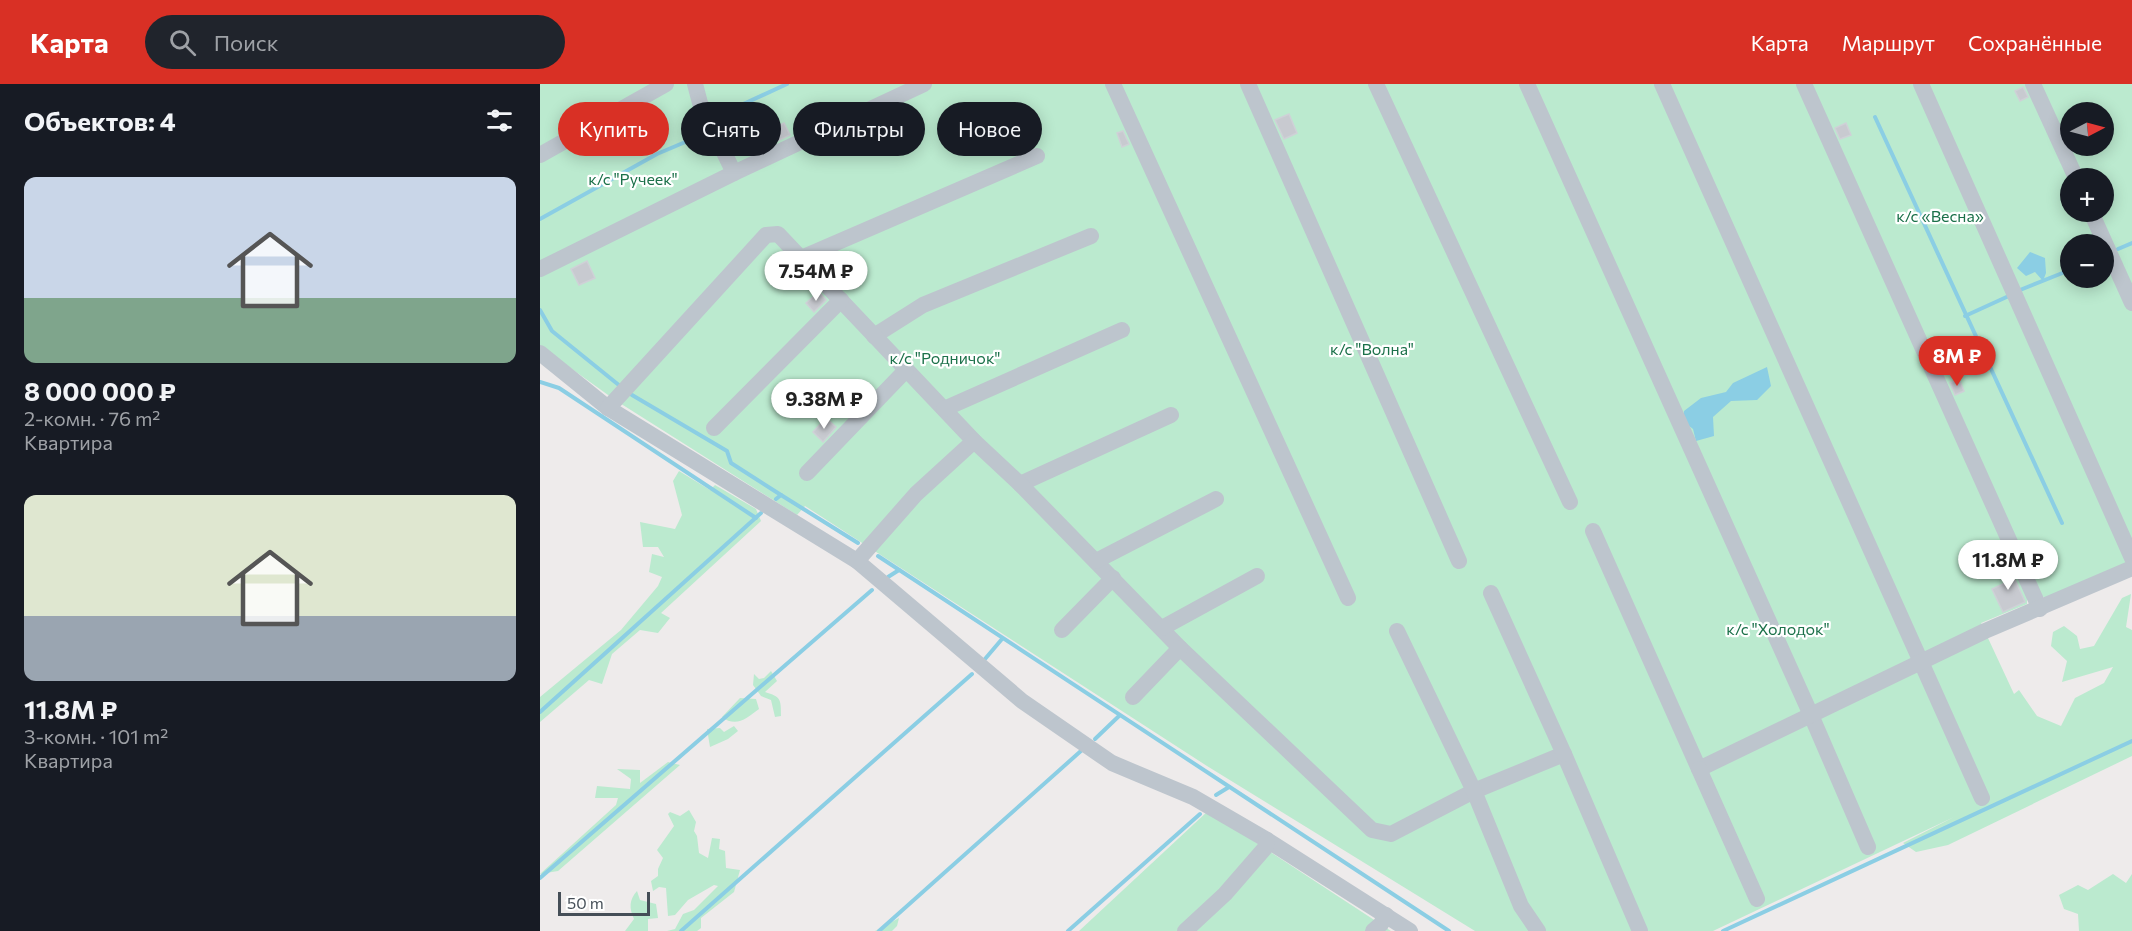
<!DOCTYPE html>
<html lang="ru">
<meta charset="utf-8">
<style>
:root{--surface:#171b24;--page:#20242c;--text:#f1f3f6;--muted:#9ea1a6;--accent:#d93025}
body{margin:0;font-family:Commissioner,sans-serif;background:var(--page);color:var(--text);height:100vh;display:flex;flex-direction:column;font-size:22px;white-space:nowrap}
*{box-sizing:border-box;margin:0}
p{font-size:20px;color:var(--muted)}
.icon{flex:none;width:33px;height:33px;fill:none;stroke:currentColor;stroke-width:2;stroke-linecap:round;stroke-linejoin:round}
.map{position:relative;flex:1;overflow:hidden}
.side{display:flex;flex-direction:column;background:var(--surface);width:540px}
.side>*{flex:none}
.hud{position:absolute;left:18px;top:18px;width:570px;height:54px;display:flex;gap:12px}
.needle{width:39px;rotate:84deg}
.tools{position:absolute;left:1520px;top:18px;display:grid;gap:12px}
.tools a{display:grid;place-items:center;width:54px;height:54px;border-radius:50%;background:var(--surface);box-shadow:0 3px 15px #0003;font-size:30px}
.scale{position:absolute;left:18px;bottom:15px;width:92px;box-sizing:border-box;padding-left:6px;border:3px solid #454e57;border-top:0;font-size:16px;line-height:21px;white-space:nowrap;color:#454e57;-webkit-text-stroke:4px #fff;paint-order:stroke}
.price{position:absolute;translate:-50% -51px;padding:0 14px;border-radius:21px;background:#fff;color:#222;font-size:20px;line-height:39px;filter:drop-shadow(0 2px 3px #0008)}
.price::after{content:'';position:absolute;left:50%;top:36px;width:18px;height:14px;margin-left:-9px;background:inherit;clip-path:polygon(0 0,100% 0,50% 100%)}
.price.selected{background:var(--accent);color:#fff}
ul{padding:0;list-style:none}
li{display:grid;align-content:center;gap:12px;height:318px;padding:0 24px}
li span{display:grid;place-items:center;height:186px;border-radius:12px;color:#555}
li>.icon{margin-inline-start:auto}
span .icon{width:108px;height:108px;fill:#fffc;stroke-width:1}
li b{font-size:26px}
h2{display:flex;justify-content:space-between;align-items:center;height:72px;padding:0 24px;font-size:26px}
.tag{padding:0 21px;border-radius:27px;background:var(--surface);box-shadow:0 3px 15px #0003;font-size:21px;line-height:54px}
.tag.selected{background:var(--accent);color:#fff}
header{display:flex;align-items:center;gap:36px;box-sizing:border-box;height:84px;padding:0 30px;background:var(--accent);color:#fff}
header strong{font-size:28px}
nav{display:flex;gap:33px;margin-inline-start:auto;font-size:21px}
.search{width:420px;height:54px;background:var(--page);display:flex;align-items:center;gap:15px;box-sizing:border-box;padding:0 21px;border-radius:33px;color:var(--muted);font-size:22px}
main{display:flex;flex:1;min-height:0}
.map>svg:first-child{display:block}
.green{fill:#bbeacf;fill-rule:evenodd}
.water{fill:#8bcee4}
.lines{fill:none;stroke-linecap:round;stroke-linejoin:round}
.stream{stroke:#8bcee4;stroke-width:4}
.building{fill:#c8cad0;stroke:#cfd1d7;stroke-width:1.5}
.minor{stroke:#bdc5cd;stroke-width:16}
.labels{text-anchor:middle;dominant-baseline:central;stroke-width:4.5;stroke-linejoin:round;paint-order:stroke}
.park-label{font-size:16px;fill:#1c714a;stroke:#fff}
</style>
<header>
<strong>Карта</strong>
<div class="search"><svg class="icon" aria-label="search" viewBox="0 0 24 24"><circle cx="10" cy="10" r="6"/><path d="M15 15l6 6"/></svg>Поиск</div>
<nav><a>Карта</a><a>Маршрут</a><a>Сохранённые</a></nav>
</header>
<main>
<section class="side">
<h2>Объектов: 4<svg class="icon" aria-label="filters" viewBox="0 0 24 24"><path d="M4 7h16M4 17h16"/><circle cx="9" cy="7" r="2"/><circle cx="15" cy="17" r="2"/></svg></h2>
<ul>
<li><span style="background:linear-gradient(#c9d6e8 65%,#7fa58c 0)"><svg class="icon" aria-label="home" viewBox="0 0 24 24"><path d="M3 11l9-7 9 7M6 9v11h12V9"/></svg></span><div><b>8 000 000 ₽</b><p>2-комн. · 76 m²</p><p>Квартира</p></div></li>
<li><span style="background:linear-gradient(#dfe7d0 65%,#9aa5b1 0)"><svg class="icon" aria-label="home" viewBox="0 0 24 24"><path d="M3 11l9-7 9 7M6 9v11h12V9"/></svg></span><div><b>11.8M ₽</b><p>3-комн. · 101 m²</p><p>Квартира</p></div></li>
</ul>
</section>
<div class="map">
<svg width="1592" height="847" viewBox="0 0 1592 847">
<rect width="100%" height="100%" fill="#eeebeb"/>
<g class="green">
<path d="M0,0H1592V464L1587,482L1513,514L1487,511V520L1441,539L1474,610L1479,606L1497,632L1521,642L1535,614L1564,599L1573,583L1522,598L1527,577L1511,562L1513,548L1524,542L1537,552L1540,565L1554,562L1582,514L1591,510L1586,543L1592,546V672L1408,761L1376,768L1363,759L1414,733L1173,847H935L667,682L265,422L257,431L75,316L0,262ZM1530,28H1563V62H1530ZM1530,94H1563V128H1530ZM1530,160H1563V194H1530Z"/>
<path d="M139,387L170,406L175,401L216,425L221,437L121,529L130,534L118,549L100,546L72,570L62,600L49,596L0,638V613L81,546L118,502L122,493L109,488L112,470L124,473L118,463H103L100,438L135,445L142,431L133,397Z"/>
<path d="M231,587L237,597L225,608C241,613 241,615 241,632L235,633L231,616L221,612L213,601L214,590L219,595L224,594Z"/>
<path d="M200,614L216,615L219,625C207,634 196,644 182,633Z"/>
<path d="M194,642L198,647L188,655L170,663L167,645L180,644L184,648Z"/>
<path d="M128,678L140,681L18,787L0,790L76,721L78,714H55L57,702L90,705L91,695L77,685L100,686V699Z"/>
<path d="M149,726L156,738L154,747L157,752L159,769L168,774L172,754L180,755L179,765L185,767L186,784L200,786L194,808L161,834V844L157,847H127L135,845L143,830L154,826L178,802L174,801L148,816L135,831L128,832L126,804L119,803L113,807L111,797L118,792V785L123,774L117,766L134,742L128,730L130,728L140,732Z"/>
<path d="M668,727L851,847H539Z"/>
<path d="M1573,790L1586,799L1592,790V847H1539L1538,830L1524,825L1519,811L1538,801L1548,806Z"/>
<path d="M97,807L100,816L116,820L118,834L108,835V847H85L94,835C89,824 89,816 97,807Z"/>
<path d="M359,834L357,842L352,847H335Z"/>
</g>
<g class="water">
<path d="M1490,168L1505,174L1506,189L1503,197L1495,188L1486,192L1477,184Z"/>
<path d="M1227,283L1231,302L1217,316L1191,317L1173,333L1174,352L1156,357L1153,345L1143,337L1144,327L1161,314L1186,308L1193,299Z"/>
</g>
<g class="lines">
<g class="stream">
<path d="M1335,33L1522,439"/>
<path d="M173,34L247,0"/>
<path d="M0,135L117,70L150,56L163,40"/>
<path d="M1578,165L1592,159"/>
<path d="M1480,206L1530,186"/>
<path d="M0,226L12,247L80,302"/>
<path d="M1425,232L1471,211"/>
<path d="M0,298L19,304L216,434"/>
<path d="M92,311L187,367L191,379L241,411"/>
<path d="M236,415L241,411L318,459"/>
<path d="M338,472L909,847"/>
<path d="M348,493L359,486"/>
<path d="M445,575L462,555"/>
<path d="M0,628L221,429"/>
<path d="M555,655L579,632"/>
<path d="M676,711L689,703"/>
<path d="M0,794L332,506"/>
<path d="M141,847L432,590"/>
<path d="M339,847L542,666"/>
<path d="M528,847L660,730"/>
<path d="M1183,847L1592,657"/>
</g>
</g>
<g class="building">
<path d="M1483,3L1488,13L1480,17L1475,7Z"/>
<path d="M749,30L757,49L744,55L735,36Z"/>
<path d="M244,39L250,51L235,58L230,46Z"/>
<path d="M1306,39L1311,51L1300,55L1295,44Z"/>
<path d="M583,47L589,60L582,63L577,49Z"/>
<path d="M47,177L55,194L39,201L31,185Z"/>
<path d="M279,208L286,216L274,228L266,219Z"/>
<path d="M1419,295L1424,307L1415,311L1410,299Z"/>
<path d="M286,334L296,343L283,358L273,348Z"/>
<path d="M1468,480L1485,518L1463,528L1452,505L1465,499L1458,485Z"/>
</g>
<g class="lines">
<g class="minor">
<path d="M155,0L160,19L194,89L384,0"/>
<path d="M573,0L808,514"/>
<path d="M708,0L919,477"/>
<path d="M836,0L1030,418"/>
<path d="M987,0L1271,631L1328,763"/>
<path d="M1122,0L1442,714"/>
<path d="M1264,0L1500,525"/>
<path d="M1381,0L1592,474"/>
<path d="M1493,0L1536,94"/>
<path d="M0,71L126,0"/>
<path d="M1551,128L1592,219"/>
<path d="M261,174L497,72"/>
<path d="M0,185L194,89"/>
<path d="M334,252L383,221L551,152"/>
<path d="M0,269L68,324L317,477L482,617L572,679L653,713L727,756L870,847"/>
<path d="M68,324L226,151L238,150L434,357"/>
<path d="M404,325L582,246"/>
<path d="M174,344L301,216"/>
<path d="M267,389L366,286"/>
<path d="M480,400L631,331"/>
<path d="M1053,447L1159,685L1445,547L1592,484"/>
<path d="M317,477L376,410L434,357L480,400L640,564L832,746L851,750L934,707L1024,670L1100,847"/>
<path d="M556,477L676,415"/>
<path d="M951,509L1024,670"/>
<path d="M622,544L717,492"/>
<path d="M522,546L573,494"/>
<path d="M857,547L934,707L981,822L998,847"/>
<path d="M593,613L640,564"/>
<path d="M1159,685L1217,815"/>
<path d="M645,847L685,810L725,764L727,756"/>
<path d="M833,847L841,840L846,831"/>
</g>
</g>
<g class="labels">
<g class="park-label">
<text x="93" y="94">к/с "Ручеек"</text>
<text x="1400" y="131">к/с «Весна»</text>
<text x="832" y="264">к/с "Волна"</text>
<text x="405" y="273">к/с "Родничок"</text>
<text x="1238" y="544">к/с "Холодок"</text>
</g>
</g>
</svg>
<div class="tools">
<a><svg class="needle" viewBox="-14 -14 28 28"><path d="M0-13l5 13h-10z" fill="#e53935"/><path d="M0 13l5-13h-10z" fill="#9ea1a6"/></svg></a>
<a>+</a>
<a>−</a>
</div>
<div class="scale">50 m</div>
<b class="price" style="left:276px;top:218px">7.54M ₽</b>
<b class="price selected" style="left:1417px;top:303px">8M ₽</b>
<b class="price" style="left:284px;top:346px">9.38M ₽</b>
<b class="price" style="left:1468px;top:507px">11.8M ₽</b>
<div class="hud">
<a class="tag selected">Купить</a>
<a class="tag">Снять</a>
<a class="tag">Фильтры</a>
<a class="tag">Новое</a>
</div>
</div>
</main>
